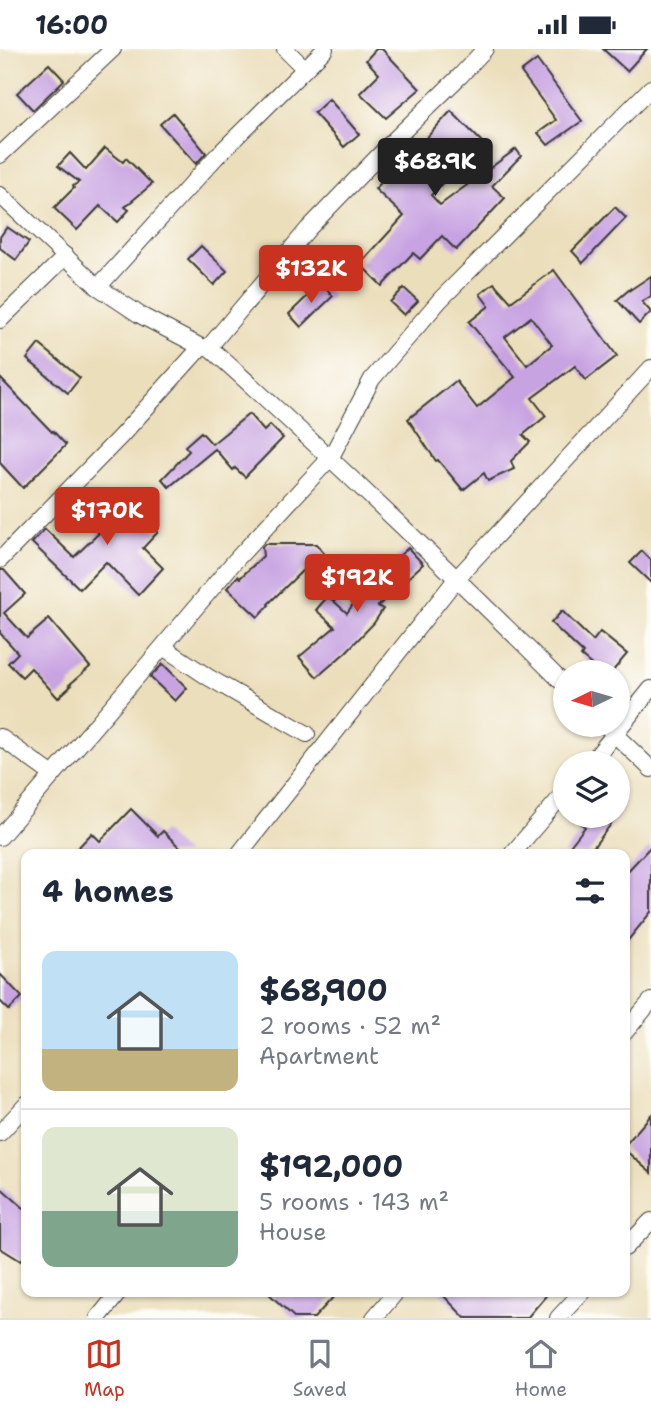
<!DOCTYPE html>
<meta charset="utf-8">
<style>
:root{--surface:#fff;--page:#f2f2f3;--text:#1f2937;--muted:#747a83;--line:#e0e1e3;--accent:#c8321e}
body{margin:0;font-family:"Shantell Sans",sans-serif;background:var(--page);color:var(--text);height:100vh;display:flex;flex-direction:column;font-size:26px;white-space:nowrap}
*{box-sizing:border-box;margin:0}
p{font-size:23px;color:var(--muted)}
.icon{flex:none;width:38px;height:38px;fill:none;stroke:currentColor;stroke-width:2;stroke-linecap:round;stroke-linejoin:round}
.map{position:relative;flex:1;overflow:hidden}
.drawer{position:absolute;left:21px;top:800px;width:609px;height:448px;display:flex;flex-direction:column;background:var(--surface);border-radius:14px;box-shadow:0 2px 5px #0004}
.drawer>*{flex:none}
.needle{width:46px;rotate:265deg}
.tools{position:absolute;left:553px;top:611px;display:grid;gap:14px}
.tools a{display:grid;place-items:center;width:77px;height:77px;border-radius:50%;background:var(--surface);box-shadow:0 2px 5px #0004;font-size:35px}
.price{position:absolute;translate:-50% -60px;padding:0 16px;border-radius:7px;background:var(--accent);color:#fff;font-size:23px;line-height:46px;filter:drop-shadow(0 2px 4px #0008)}
.price::after{content:'';position:absolute;left:50%;top:42px;width:21px;height:16px;margin-left:-10px;background:inherit;clip-path:polygon(0 0,100% 0,50% 100%)}
.price.on{background:#222;color:#fff}
ul{padding:0;list-style:none}
li{display:flex;align-items:center;gap:21px;height:175px;padding:0 21px}
li+li{border-top:2px solid var(--line)}
li span{display:grid;place-items:center;flex:none;width:196px;height:140px;border-radius:14px;color:#555}
li>.icon{margin-inline-start:auto}
span .icon{width:84px;height:84px;fill:#fffc;stroke-width:1}
li b{font-size:30px}
h2{display:flex;justify-content:space-between;align-items:center;height:84px;padding:0 21px;font-size:30px}
.status{display:flex;justify-content:space-between;align-items:center;height:49px;padding:0 35px;background:var(--surface);direction:ltr}
.status svg{height:19px;fill:currentColor}
.tabs{display:flex;justify-content:space-around;align-items:center;height:98px;border-top:2px solid var(--line);background:var(--surface);font-size:19px;color:var(--muted)}
.tabs a{display:grid;justify-items:center;gap:4px}
.tabs .on{color:var(--accent)}
.map>svg:first-child{display:block}
.building{fill:#c7a3e2;fill-rule:evenodd}
.lines{fill:none;stroke-linecap:round;stroke-linejoin:round}
.street-casing{stroke:#3b3934;stroke-width:18}
.street{stroke:#fff;stroke-width:16}
</style>
<div class="status"><b>16:00</b><svg viewBox="0 0 49 12"><path d="M0 12V9h3v3zM5 12V6h3v6zM10 12V3h3v9zM15 12V0h3v12zM26 1h20v11H26zM47 4h2v5h-2z"/></svg></div>
<div class="map">
<svg width="651" height="1269" viewBox="0 0 651 1269">
<rect width="100%" height="100%" fill="#fdfcf7"/>
<filter id="ink" filterUnits="userSpaceOnUse"><feTurbulence type="fractalNoise" baseFrequency=".0143" numOctaves="2"/><feDisplacementMap in="SourceGraphic" scale="14" xChannelSelector="R" yChannelSelector="G"/><feConvolveMatrix kernelMatrix="1 2 1 2 8 2 1 2 1" color-interpolation-filters="sRGB"/></filter>
<filter id="wash" filterUnits="userSpaceOnUse"><feTurbulence type="fractalNoise" baseFrequency=".00686" numOctaves="4" result="noise"/><feDisplacementMap in="SourceGraphic" scale="28" xChannelSelector="R" yChannelSelector="G"/><feGaussianBlur stdDeviation="1.57" result="paint"/><feColorMatrix in="noise" values="0 0 0 0 0 0 0 0 0 0 0 0 0 0 0 0 0 1.4 0 .05"/><feComposite in="paint" operator="in"/></filter>
<g filter="url(#wash)">
<rect width="100%" height="100%" fill="#ebdebb"/>
<g id="blocks">
<g class="building">
<path d="M376,0H382L420,40L386,69L360,44L379,25L366,11Z"/>
<path d="M603,0H647L627,22Z"/>
<path d="M537,11L582,72L548,96L538,84L556,71L521,23Z"/>
<path d="M49,15L64,31L33,61L17,44Z"/>
<path d="M329,50L359,85L344,98L314,64Z"/>
<path d="M451,62L482,93L431,146L440,156L516,100L521,107L492,137L505,149L456,201L442,187L420,210L413,204L382,237L360,215L404,167L375,140L394,120L396,122Z"/>
<path d="M173,64L206,104L196,115L160,75Z"/>
<path d="M105,99L123,113L126,109L152,135L125,158L129,161L118,173L100,157L77,181L54,159L74,139L73,137L79,133L58,117L70,104L86,121Z"/>
<path d="M615,158L626,169L583,214L572,202Z"/>
<path d="M7,178L29,193L16,211L0,199V188Z"/>
<path d="M201,197L227,222L214,236L188,210Z"/>
<path d="M554,221L617,307L586,331L575,317L532,349L546,367L523,386L530,393L511,412L514,420L488,432L484,424L463,441L438,411L436,412L408,370L456,332L477,359L515,328L469,273L489,257L480,245L494,234L511,253ZM531,268L552,296L527,316L505,288Z"/>
<path d="M651,227V247L642,253L651,263L639,275L617,251L630,240V241Z"/>
<path d="M321,234L333,247L301,278L289,265Z"/>
<path d="M404,239L418,252L404,266L390,253Z"/>
<path d="M39,295L80,329L68,344L27,310Z"/>
<path d="M0,329L52,383L53,382L66,396L23,439L0,414Z"/>
<path d="M249,365L264,382L270,376L283,389L245,428L235,419L233,421L215,400L169,438L162,430L189,402L185,397L201,383L212,395Z"/>
<path d="M96,444L113,464L126,453L139,471L142,468L158,483L143,499L163,519L138,546L106,513L80,540L32,494L45,480L74,508L99,484L78,459Z"/>
<path d="M265,495H316L338,521L320,538L304,520L268,555L269,556L258,568L227,539L238,527L240,529L263,507L262,498Z"/>
<path d="M408,499L423,515L378,557L383,560L374,574L346,603L317,628L299,608L335,578L316,561L328,547L347,564L365,538Z"/>
<path d="M642,502L651,511V534L630,514Z"/>
<path d="M0,521H4L25,545L4,564L27,589L49,570L90,618L69,636L71,637L58,649L31,619L22,628L8,614L18,604L0,584Z"/>
<path d="M562,562L593,592L600,583L627,605L612,623H600L581,607L583,604L551,574Z"/>
<path d="M163,615L187,639L175,652L150,628Z"/>
<path d="M131,760L158,787L163,782L186,805H72L92,784L100,792Z"/>
<path d="M570,766H618L588,805H564L585,778Z"/>
<path d="M651,797V863L625,895V825Z"/>
<path d="M0,925L22,948L9,961L0,952Z"/>
<path d="M651,1066V1124L625,1101V1096Z"/>
<path d="M0,1138L26,1161V1203L21,1212L0,1199Z"/>
<path d="M266,1242H339L314,1269H295Z"/>
<path d="M439,1242H550L527,1269H465Z"/>
</g>
</g>
</g>
<g filter="url(#ink)">
<use href="#blocks" fill-opacity="0" stroke="#3b3934" stroke-width="2"/>
<g class="lines">
<defs>
<g id="street">
<path d="M285,0L305,20"/>
<path d="M0,106L113,0"/>
<path d="M0,146L98,238L140,266L201,298H209C331,408 449,521 565,636"/>
<path d="M98,238L216,108L325,0"/>
<path d="M0,271L66,207"/>
<path d="M209,298L308,180L393,92L461,26L485,0"/>
<path d="M0,511L120,388L201,298"/>
<path d="M163,598L208,628L307,685"/>
<path d="M605,676L651,720"/>
<path d="M0,688L53,726"/>
<path d="M591,714L651,640"/>
<path d="M0,788L148,615L234,513L331,408L372,330L440,251L651,39"/>
<path d="M239,805L457,529L651,319"/>
<path d="M512,805L565,743"/>
<path d="M625,983L651,952"/>
<path d="M0,1084L26,1056"/>
<path d="M625,1199L651,1172"/>
<path d="M98,1269L120,1242"/>
<path d="M374,1269L397,1242"/>
<path d="M558,1269L583,1242"/>
</g>
</defs>
<use href="#street" class="street-casing"/>
<use href="#street" class="street"/>
</g>
</g>
</svg>
<div class="tools">
<a><svg class="needle" viewBox="-14 -14 28 28"><path d="M0-13l5 13h-10z" fill="#e53935"/><path d="M0 13l5-13h-10z" fill="#747a83"/></svg></a>
<a><svg class="icon" aria-label="layers" viewBox="0 0 24 24"><path d="M12 4l9 5-9 5-9-5zM3 14l9 5 9-5"/></svg></a>
</div>
<b class="price on" style="left:435px;top:149px">$68.9K</b>
<b class="price" style="left:311px;top:256px">$132K</b>
<b class="price" style="left:107px;top:498px">$170K</b>
<b class="price" style="left:357px;top:565px">$192K</b>
<section class="drawer">
<h2>4 homes<svg class="icon" aria-label="filters" viewBox="0 0 24 24"><path d="M4 7h16M4 17h16"/><circle cx="9" cy="7" r="2"/><circle cx="15" cy="17" r="2"/></svg></h2>
<ul>
<li><span style="background:linear-gradient(#bfe0f5 70%,#c2b280 0)"><svg class="icon" aria-label="home" viewBox="0 0 24 24"><path d="M3 11l9-7 9 7M6 9v11h12V9"/></svg></span><div><b>$68,900</b><p>2 rooms · 52 m²</p><p>Apartment</p></div></li>
<li><span style="background:linear-gradient(#dfe7d0 60%,#7fa58c 0)"><svg class="icon" aria-label="home" viewBox="0 0 24 24"><path d="M3 11l9-7 9 7M6 9v11h12V9"/></svg></span><div><b>$192,000</b><p>5 rooms · 143 m²</p><p>House</p></div></li>
</ul>
</section>
</div>
<nav class="tabs">
<a class="on"><svg class="icon" aria-label="map" viewBox="0 0 24 24"><path d="M3 6l6-2 6 2 6-2v14l-6 2-6-2-6 2zM9 4v14M15 6v14"/></svg>Map</a>
<a><svg class="icon" aria-label="saved" viewBox="0 0 24 24"><path d="M7 4h10v16l-5-4-5 4z"/></svg>Saved</a>
<a><svg class="icon" aria-label="home" viewBox="0 0 24 24"><path d="M3 11l9-7 9 7M6 9v11h12V9"/></svg>Home</a>
</nav>
